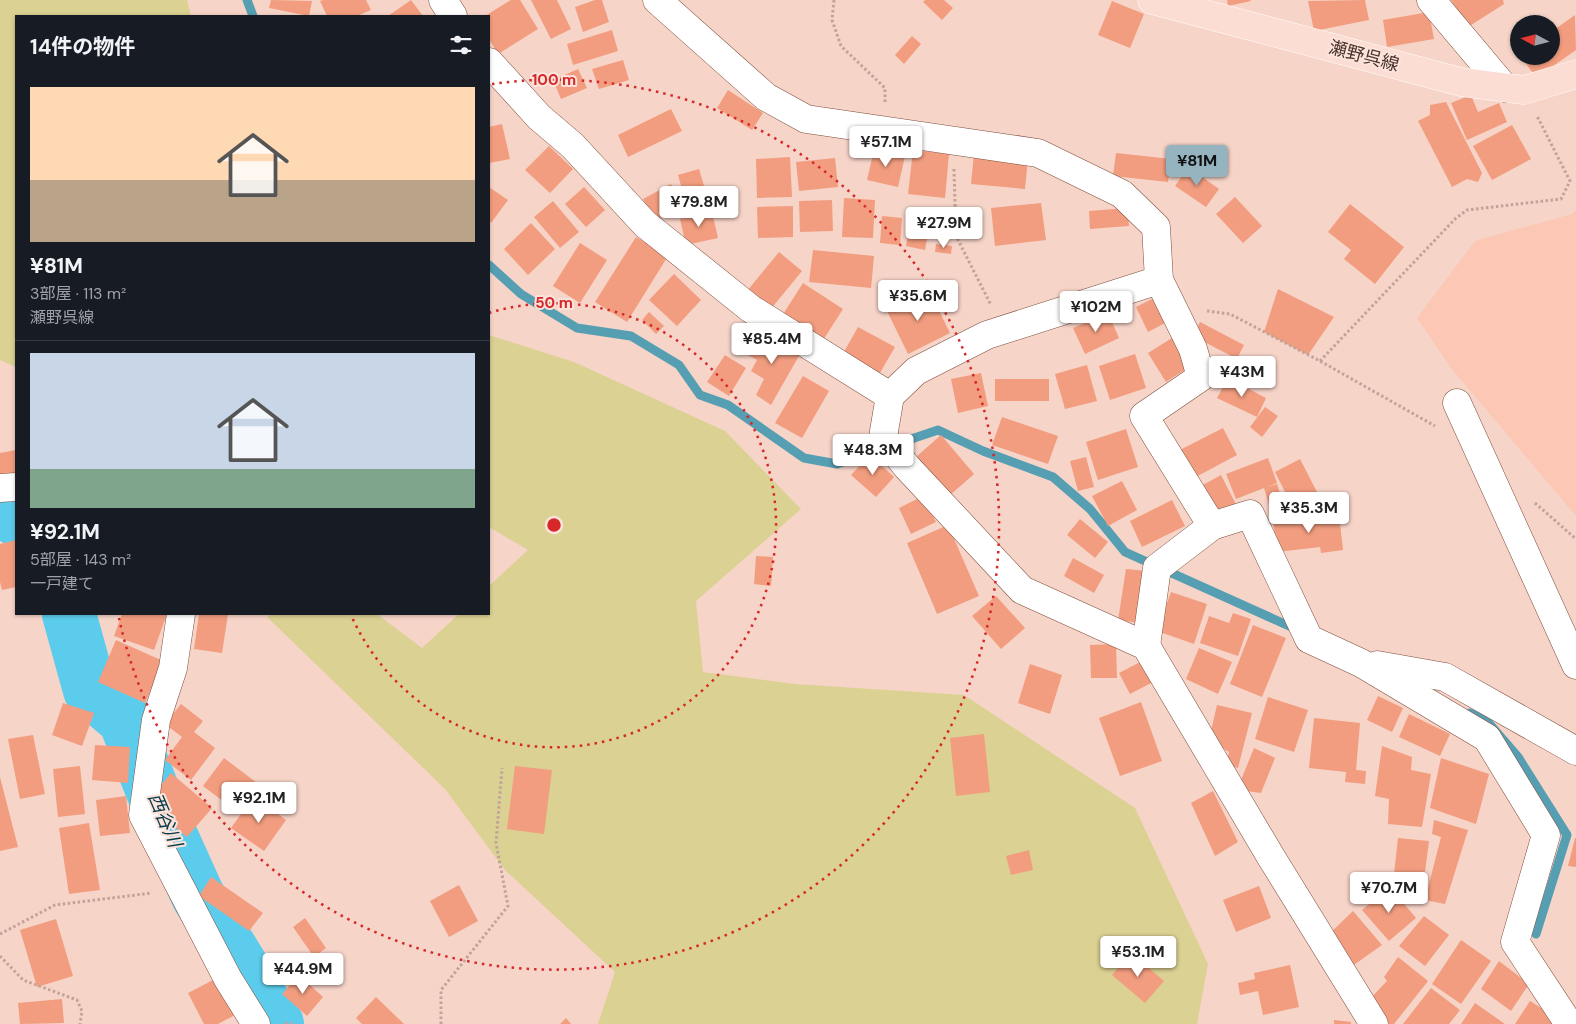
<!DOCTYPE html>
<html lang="ja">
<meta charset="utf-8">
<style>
:root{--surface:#171b24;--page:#20242c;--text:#f1f3f6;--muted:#9ea1a6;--line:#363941;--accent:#95b4bf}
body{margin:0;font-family:"DM Sans","Noto Sans JP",sans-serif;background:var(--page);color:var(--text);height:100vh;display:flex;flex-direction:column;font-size:19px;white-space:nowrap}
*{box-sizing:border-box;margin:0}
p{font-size:16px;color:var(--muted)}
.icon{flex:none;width:28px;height:28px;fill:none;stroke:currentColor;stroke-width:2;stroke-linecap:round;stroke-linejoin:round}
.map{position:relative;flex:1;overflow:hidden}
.panel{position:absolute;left:15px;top:15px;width:475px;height:600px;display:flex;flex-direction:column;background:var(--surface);border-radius:0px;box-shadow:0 1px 4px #0004}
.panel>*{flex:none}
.needle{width:32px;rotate:277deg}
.tools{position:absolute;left:1510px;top:15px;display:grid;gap:10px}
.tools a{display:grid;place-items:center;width:50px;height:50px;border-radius:50%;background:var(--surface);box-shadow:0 1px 4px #0004;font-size:25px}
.price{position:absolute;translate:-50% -42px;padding:0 11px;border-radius:5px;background:#fff;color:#222;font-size:16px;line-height:32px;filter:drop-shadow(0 1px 2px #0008)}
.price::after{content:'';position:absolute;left:50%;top:30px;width:15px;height:11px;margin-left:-8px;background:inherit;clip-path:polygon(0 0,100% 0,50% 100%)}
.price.active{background:var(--accent);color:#111}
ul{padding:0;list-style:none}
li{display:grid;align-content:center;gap:10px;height:265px;padding:0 15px}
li+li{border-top:1px solid var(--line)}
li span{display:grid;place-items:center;height:155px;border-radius:0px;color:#555}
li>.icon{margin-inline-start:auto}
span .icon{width:90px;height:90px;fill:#fffc;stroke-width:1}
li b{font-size:21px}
h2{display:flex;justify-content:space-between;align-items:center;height:60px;padding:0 15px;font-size:21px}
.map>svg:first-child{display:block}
.built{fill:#fcc7b5}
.green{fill:#dbd193}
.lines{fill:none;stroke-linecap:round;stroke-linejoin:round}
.stream{stroke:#569eb2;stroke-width:9}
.river{stroke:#5cccec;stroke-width:54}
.building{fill:#f29d7f}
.minor-casing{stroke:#7e4d3c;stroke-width:29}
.major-casing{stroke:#fff;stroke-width:29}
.path{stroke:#c2a398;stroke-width:3;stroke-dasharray:2.5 2.5;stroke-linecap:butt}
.minor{stroke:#fff;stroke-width:28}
.major{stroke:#fbddd3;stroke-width:28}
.ring{fill:none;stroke:#d62828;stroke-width:2.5;stroke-dasharray:2.5 5}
.labels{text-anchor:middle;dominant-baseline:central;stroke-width:4;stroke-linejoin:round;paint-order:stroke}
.street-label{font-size:18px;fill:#48322a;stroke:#fce4dc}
.water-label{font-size:19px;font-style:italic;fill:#073c49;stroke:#fce4dc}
.centre{fill:#d62828;stroke:#fce4dc;stroke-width:2.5}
.ring-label{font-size:15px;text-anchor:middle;font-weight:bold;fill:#d62828;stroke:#fce4dc;stroke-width:4;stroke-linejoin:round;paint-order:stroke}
</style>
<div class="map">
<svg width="1576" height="1024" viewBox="0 0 1576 1024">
<rect width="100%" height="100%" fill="#f7d4c8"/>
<path class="built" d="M1576,210V516L1451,368L1417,318L1475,241L1572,214Z"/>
<g class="green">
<path d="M0,0H187L191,16H16V367L0,360Z"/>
<path d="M489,335L574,362L725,431L801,509L696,601L703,672L795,684L964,695L1135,808L1208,964L1197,1024H598L615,972L505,870L445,789L267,617L272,614H377L422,648L459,614H489V586L528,550L489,527Z"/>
</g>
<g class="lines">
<g class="stream">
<path d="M247,0L253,16"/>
<path d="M489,265L521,294L577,328L631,336L679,365L700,395L728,405L804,458L837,464L938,430L983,451L1053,477L1090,509L1125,552L1298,630"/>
<path d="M1470,713L1486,720L1518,757L1567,835L1536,934"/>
</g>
<g class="river">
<path d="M0,504L16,519"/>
<path d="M69,614L90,690L125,720L166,825L198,896L277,1024"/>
</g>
</g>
<g class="building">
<path d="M271,0L312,1L309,16L269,8Z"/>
<path d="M323,0H366L371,10L357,16H327L320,1Z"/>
<path d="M411,0L423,16H388Z"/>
<path d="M511,0H520L538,29L498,54L489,39V16H485Z"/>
<path d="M531,0H557L571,29L551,39Z"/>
<path d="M595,0H602L609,22L583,32L575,7Z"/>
<path d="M925,0H944L953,8L942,20L923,2Z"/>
<path d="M1227,0H1250L1251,1L1228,6Z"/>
<path d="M1365,0L1369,20L1314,31L1308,1Z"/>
<path d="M1451,0H1503L1504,4L1468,27Z"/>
<path d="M1112,1L1144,14L1130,48L1098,35Z"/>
<path d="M1429,12L1434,39L1387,47L1383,20Z"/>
<path d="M1575,15L1576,50L1536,78L1521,56H1551V32Z"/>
<path d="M612,30L618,51L573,65L567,44Z"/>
<path d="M912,36L921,44L904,64L895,55Z"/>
<path d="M623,60L629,80L599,89L592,69Z"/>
<path d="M578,69L587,88L561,99L553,80Z"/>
<path d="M728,90L763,113L752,130L717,108Z"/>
<path d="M1471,95L1478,112L1499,103L1507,122L1467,140L1451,103Z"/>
<path d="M1446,102L1482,173L1478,182L1467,179L1452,187L1418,121L1430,115V105Z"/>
<path d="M671,109L682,131L628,157L618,135Z"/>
<path d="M502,124L510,159L489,163V127Z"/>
<path d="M1512,125L1531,159L1492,180L1473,146Z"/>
<path d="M549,146L573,169L550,193L525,170Z"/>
<path d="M874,150L905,156L898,187L867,180Z"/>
<path d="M913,150L949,154L945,198L908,194Z"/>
<path d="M974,153L1028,158L1025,189L971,184Z"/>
<path d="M1116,153L1171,159L1168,182L1113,176Z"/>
<path d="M790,157L792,197L757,198L756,159Z"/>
<path d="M835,158L838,187L799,191L796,162Z"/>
<path d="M1188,167L1219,189L1206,207L1175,186Z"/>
<path d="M699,169L709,203L688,210L678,175Z"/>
<path d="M671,184L683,206L656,221L643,199Z"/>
<path d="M489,187L508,200L491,223L489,221Z"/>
<path d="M584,187L605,210L586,227L565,204Z"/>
<path d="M1235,197L1262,226L1243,243L1216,214Z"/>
<path d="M844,198L875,200L873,238L842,237Z"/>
<path d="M832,200L833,231L800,232L799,201Z"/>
<path d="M553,201L579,232L560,248L534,217Z"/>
<path d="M1041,203L1046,240L995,246L991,208Z"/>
<path d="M1350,204L1404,247L1375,284L1344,259L1351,250L1328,232Z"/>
<path d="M793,206V237L758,238L757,207Z"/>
<path d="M1127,208L1129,226L1090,229L1089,211Z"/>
<path d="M712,212L718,238L686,245L680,219Z"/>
<path d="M882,216L902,218L900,245L880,243Z"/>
<path d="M531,223L555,249L528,275L504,249Z"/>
<path d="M909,230L928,234L925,250L906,246Z"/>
<path d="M636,237L668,256L627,322L595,302Z"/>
<path d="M580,243L607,260L580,303L553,286Z"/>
<path d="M936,244L952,246L951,254L935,252Z"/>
<path d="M813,250L874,256L871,288L809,282Z"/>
<path d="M779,252L802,271L766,315L743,296Z"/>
<path d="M674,274L701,300L677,326L649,300Z"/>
<path d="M803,283L843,309L820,345L780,319Z"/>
<path d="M1278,289L1334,317L1308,355L1264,332Z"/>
<path d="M929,290L950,333L908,354L887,311Z"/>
<path d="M1156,297L1167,322L1148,332L1136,307Z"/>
<path d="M649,312L664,326L656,334L642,320Z"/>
<path d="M1108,313L1119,338L1085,354L1073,328Z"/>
<path d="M1200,322L1244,345L1237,359L1193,336Z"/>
<path d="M858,327L895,347L877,378L841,357Z"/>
<path d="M761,331L800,354L771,405L756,395L764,379L751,371L757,360L748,355Z"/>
<path d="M1172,338L1189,367L1166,382L1148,353Z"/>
<path d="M1135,354L1146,388L1110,400L1099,366Z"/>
<path d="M725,355L746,368L729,396L707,382Z"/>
<path d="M1087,365L1097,401L1065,409L1055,374Z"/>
<path d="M981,373L988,406L958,413L951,379Z"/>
<path d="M803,376L829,391L802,438L775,423Z"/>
<path d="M1228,378L1266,398L1257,417L1217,398Z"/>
<rect x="995" y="379" width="54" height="22"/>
<path d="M1265,407L1278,416L1262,437L1250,427Z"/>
<path d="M1002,417L1058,436L1048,464L992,445Z"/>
<path d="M1223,428L1237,455L1192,479L1178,451Z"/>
<path d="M1126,429L1138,467L1098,480L1086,442Z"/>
<path d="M941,435L974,474L949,496L916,457Z"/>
<path d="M16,450V473L0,477V453Z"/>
<path d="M870,455L894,477L876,497L851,475Z"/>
<path d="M1086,457L1094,487L1078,491L1070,461Z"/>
<path d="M1268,458L1277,483L1267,487L1277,484L1284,506L1271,511L1264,488L1236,499L1226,474Z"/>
<path d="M1300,459L1318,494L1292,506L1275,472Z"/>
<path d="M1221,475L1242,516L1222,526L1201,486Z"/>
<path d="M1122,481L1137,510L1108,526L1092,496Z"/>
<path d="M923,496L936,522L911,534L899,508Z"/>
<path d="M1172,500L1185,526L1142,547L1130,521Z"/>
<path d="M1339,514L1343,550L1321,553L1320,547L1277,552L1273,522Z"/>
<path d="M1080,519L1108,542L1095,558L1067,535Z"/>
<path d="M948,525L979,596L937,614L907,543Z"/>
<path d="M16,540V587L2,590L0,582V544Z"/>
<path d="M756,556L773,557L771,586L754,584Z"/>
<path d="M1073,558L1104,575L1094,593L1064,576Z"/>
<path d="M1126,569L1147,571L1139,623L1118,620Z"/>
<path d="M1171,592L1207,604L1194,644L1157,631Z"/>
<path d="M996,596L1025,628L1001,649L972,616Z"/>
<path d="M1233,613L1251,619L1238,656L1200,643L1209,616L1229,623Z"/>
<path d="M122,614H167L154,650L114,636Z"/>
<path d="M199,614H228L222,653L194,649Z"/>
<path d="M1253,625L1286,638L1262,697L1230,684Z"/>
<path d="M116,640L163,661L145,703L98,682Z"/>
<path d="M1116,644L1117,678H1091L1090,645Z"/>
<path d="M1199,648L1232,662L1218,694L1186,679Z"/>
<path d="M1142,661L1153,682L1130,694L1119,673Z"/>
<path d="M1030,664L1062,675L1050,714L1018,703Z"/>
<path d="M1378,696L1403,708L1392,732L1367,720Z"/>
<path d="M1268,697L1308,710L1294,752L1255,739Z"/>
<path d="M1141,702L1162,761L1120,776L1099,718Z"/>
<path d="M63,703L94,713L82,746L52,735Z"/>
<path d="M181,704L203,721L194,732L215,748L191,780L165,760L182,737L165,724Z"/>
<path d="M1217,705L1252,713L1238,768L1226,765L1229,752L1209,740Z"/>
<path d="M1409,714L1450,734L1440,756L1399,737Z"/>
<path d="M1314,718L1360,723L1356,770L1366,771L1365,784L1345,782L1346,772L1309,768Z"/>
<path d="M984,734L990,792L956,796L950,738Z"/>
<path d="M33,735L45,794L20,799L8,739Z"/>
<path d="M95,745L130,747L128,783L92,780Z"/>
<path d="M1382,746L1412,757L1411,770L1431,774L1422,827L1388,824L1389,799L1375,796Z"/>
<path d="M1254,748L1275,758L1261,793L1237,790Z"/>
<path d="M224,758L257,783L236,811L203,786Z"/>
<path d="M1441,758L1489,774L1476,824L1430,808Z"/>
<path d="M80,766L85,814L58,817L53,769Z"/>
<path d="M515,766L552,770L544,834L507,829Z"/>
<path d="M171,773L212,808L187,837L146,803Z"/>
<path d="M0,777L18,847L0,851Z"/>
<path d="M1213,791L1238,842L1215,856L1191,803Z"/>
<path d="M126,796L130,833L100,836L96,800Z"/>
<path d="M254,796L286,820L264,851L231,828Z"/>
<path d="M1434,820L1468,830L1445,904L1425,900L1441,837L1432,834Z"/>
<path d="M89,823L100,890L69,894L59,828Z"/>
<path d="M1398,838L1429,841L1423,887L1393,883Z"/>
<path d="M1575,838H1576V867L1568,866Z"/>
<path d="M1029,850L1033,870L1011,875L1006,856Z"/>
<path d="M211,877L263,913L249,931L199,896Z"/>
<path d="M459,885L478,921L449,937L430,901Z"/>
<path d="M1259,886L1271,918L1236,932L1223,900Z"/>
<path d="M1390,887L1416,918L1389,941L1362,910Z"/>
<path d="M1353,911L1382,945L1351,967L1326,937Z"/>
<path d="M1424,916L1449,935L1425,966L1399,946Z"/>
<path d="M305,918L326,948L314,957L293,927Z"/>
<path d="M56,919L73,976L37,987L20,930Z"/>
<path d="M1461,940L1491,961L1461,1004L1432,984Z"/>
<path d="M1131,953L1164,981L1145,1003L1112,975Z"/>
<path d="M1398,957L1428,981L1394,1024H1389L1363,1006L1387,981L1384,977Z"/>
<path d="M1499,961L1529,984L1511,1011L1481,989Z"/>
<path d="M1290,965L1299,1007L1263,1015L1258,991L1240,995L1238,983L1255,979L1254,973Z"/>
<path d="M299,975L323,997L307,1016L282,994Z"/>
<path d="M217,978L237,1014L218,1024H204L188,993Z"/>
<path d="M1431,988L1460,1010L1449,1024H1403Z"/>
<path d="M376,997L404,1024H362L356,1018Z"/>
<path d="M62,999L64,1023L20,1024L18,1003Z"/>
<path d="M1530,1001L1563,1022L1562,1024H1515Z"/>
<path d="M1475,1003L1505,1024H1461Z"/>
<path d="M566,1018L571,1024H560Z"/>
<path d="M1334,1020L1351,1022V1024H1334Z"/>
</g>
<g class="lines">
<defs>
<g id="minor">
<path d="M443,0L453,16"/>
<path d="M657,0L766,97L806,119L1038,153L1122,194L1156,227L1159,280L1193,349L1201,377L1144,416L1212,526"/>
<path d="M1431,0L1505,88"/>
<path d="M489,62L539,117L573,146L645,224L751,309L890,396"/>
<path d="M1159,280L987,335L916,371L890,396L883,437L907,467L1022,590L1146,646L1271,857L1374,1024"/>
<path d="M1457,403L1576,665"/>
<path d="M0,488L16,487"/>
<path d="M181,614L173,668L156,720L143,815L228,979L256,1024"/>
<path d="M1146,646L1157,568L1212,526L1250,514L1309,639L1361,663L1487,738L1546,835L1515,942L1569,1024"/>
<path d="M1377,665L1445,677L1576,751"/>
</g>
<path id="major" d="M1152,0L1461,82L1524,90L1576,74"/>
</defs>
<use href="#minor" class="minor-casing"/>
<use href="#major" class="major-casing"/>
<g class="path">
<path d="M834,0L832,20L841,46L885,88V103"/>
<path d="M954,169L956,236L991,305"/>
<path d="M1207,311L1230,314L1320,361L1435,426"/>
<path d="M1320,361L1455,219L1467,210L1561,199L1570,181L1537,116"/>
<path d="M1535,503L1576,539"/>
<path d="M0,934L55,905L152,893"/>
<path d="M0,956L23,980L77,1000L82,1011L80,1024"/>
<path d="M285,1023L294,1024"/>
<path d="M441,1024V990L508,906L496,843L502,768"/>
</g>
<use href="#minor" class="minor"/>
<use href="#major" class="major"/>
</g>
<g class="ring">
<path d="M489 313A222 222 0 1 1 351 615"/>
<path d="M492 84A445 445 0 1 1 119 618"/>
</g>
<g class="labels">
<g class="street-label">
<text transform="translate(1364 56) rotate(15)">瀬野呉線</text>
</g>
<g class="water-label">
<text transform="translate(165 820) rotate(67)">西谷川</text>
</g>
</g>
<circle cx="554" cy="525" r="8" class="centre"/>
<g class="ring-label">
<text x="554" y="85">100 m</text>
<text x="554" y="308">50 m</text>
</g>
</svg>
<div class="tools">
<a><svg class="needle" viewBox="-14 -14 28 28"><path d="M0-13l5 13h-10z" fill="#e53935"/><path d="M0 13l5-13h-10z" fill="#9ea1a6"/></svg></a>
</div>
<b class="price" style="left:886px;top:168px">¥57.1M</b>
<b class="price active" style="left:1197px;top:187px">¥81M</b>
<b class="price" style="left:699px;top:228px">¥79.8M</b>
<b class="price" style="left:944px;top:249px">¥27.9M</b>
<b class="price" style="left:918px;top:322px">¥35.6M</b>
<b class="price" style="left:1096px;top:333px">¥102M</b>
<b class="price" style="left:772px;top:365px">¥85.4M</b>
<b class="price" style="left:1242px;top:398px">¥43M</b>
<b class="price" style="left:873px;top:476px">¥48.3M</b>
<b class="price" style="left:1309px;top:534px">¥35.3M</b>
<b class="price" style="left:259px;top:824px">¥92.1M</b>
<b class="price" style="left:1389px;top:914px">¥70.7M</b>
<b class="price" style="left:1138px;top:978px">¥53.1M</b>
<b class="price" style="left:303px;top:995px">¥44.9M</b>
<section class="panel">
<h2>14件の物件<svg class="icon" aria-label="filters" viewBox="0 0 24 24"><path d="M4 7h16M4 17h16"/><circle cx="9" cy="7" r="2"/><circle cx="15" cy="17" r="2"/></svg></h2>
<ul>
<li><span style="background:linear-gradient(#ffd9b3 60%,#b9a48a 0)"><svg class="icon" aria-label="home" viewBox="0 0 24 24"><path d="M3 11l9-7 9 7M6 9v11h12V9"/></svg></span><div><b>¥81M</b><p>3部屋 · 113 m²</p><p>瀬野呉線</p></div></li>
<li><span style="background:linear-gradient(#c9d6e8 75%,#7fa58c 0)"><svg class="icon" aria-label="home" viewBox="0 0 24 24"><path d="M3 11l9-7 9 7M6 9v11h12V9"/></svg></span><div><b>¥92.1M</b><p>5部屋 · 143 m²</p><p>一戸建て</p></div></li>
</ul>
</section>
</div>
